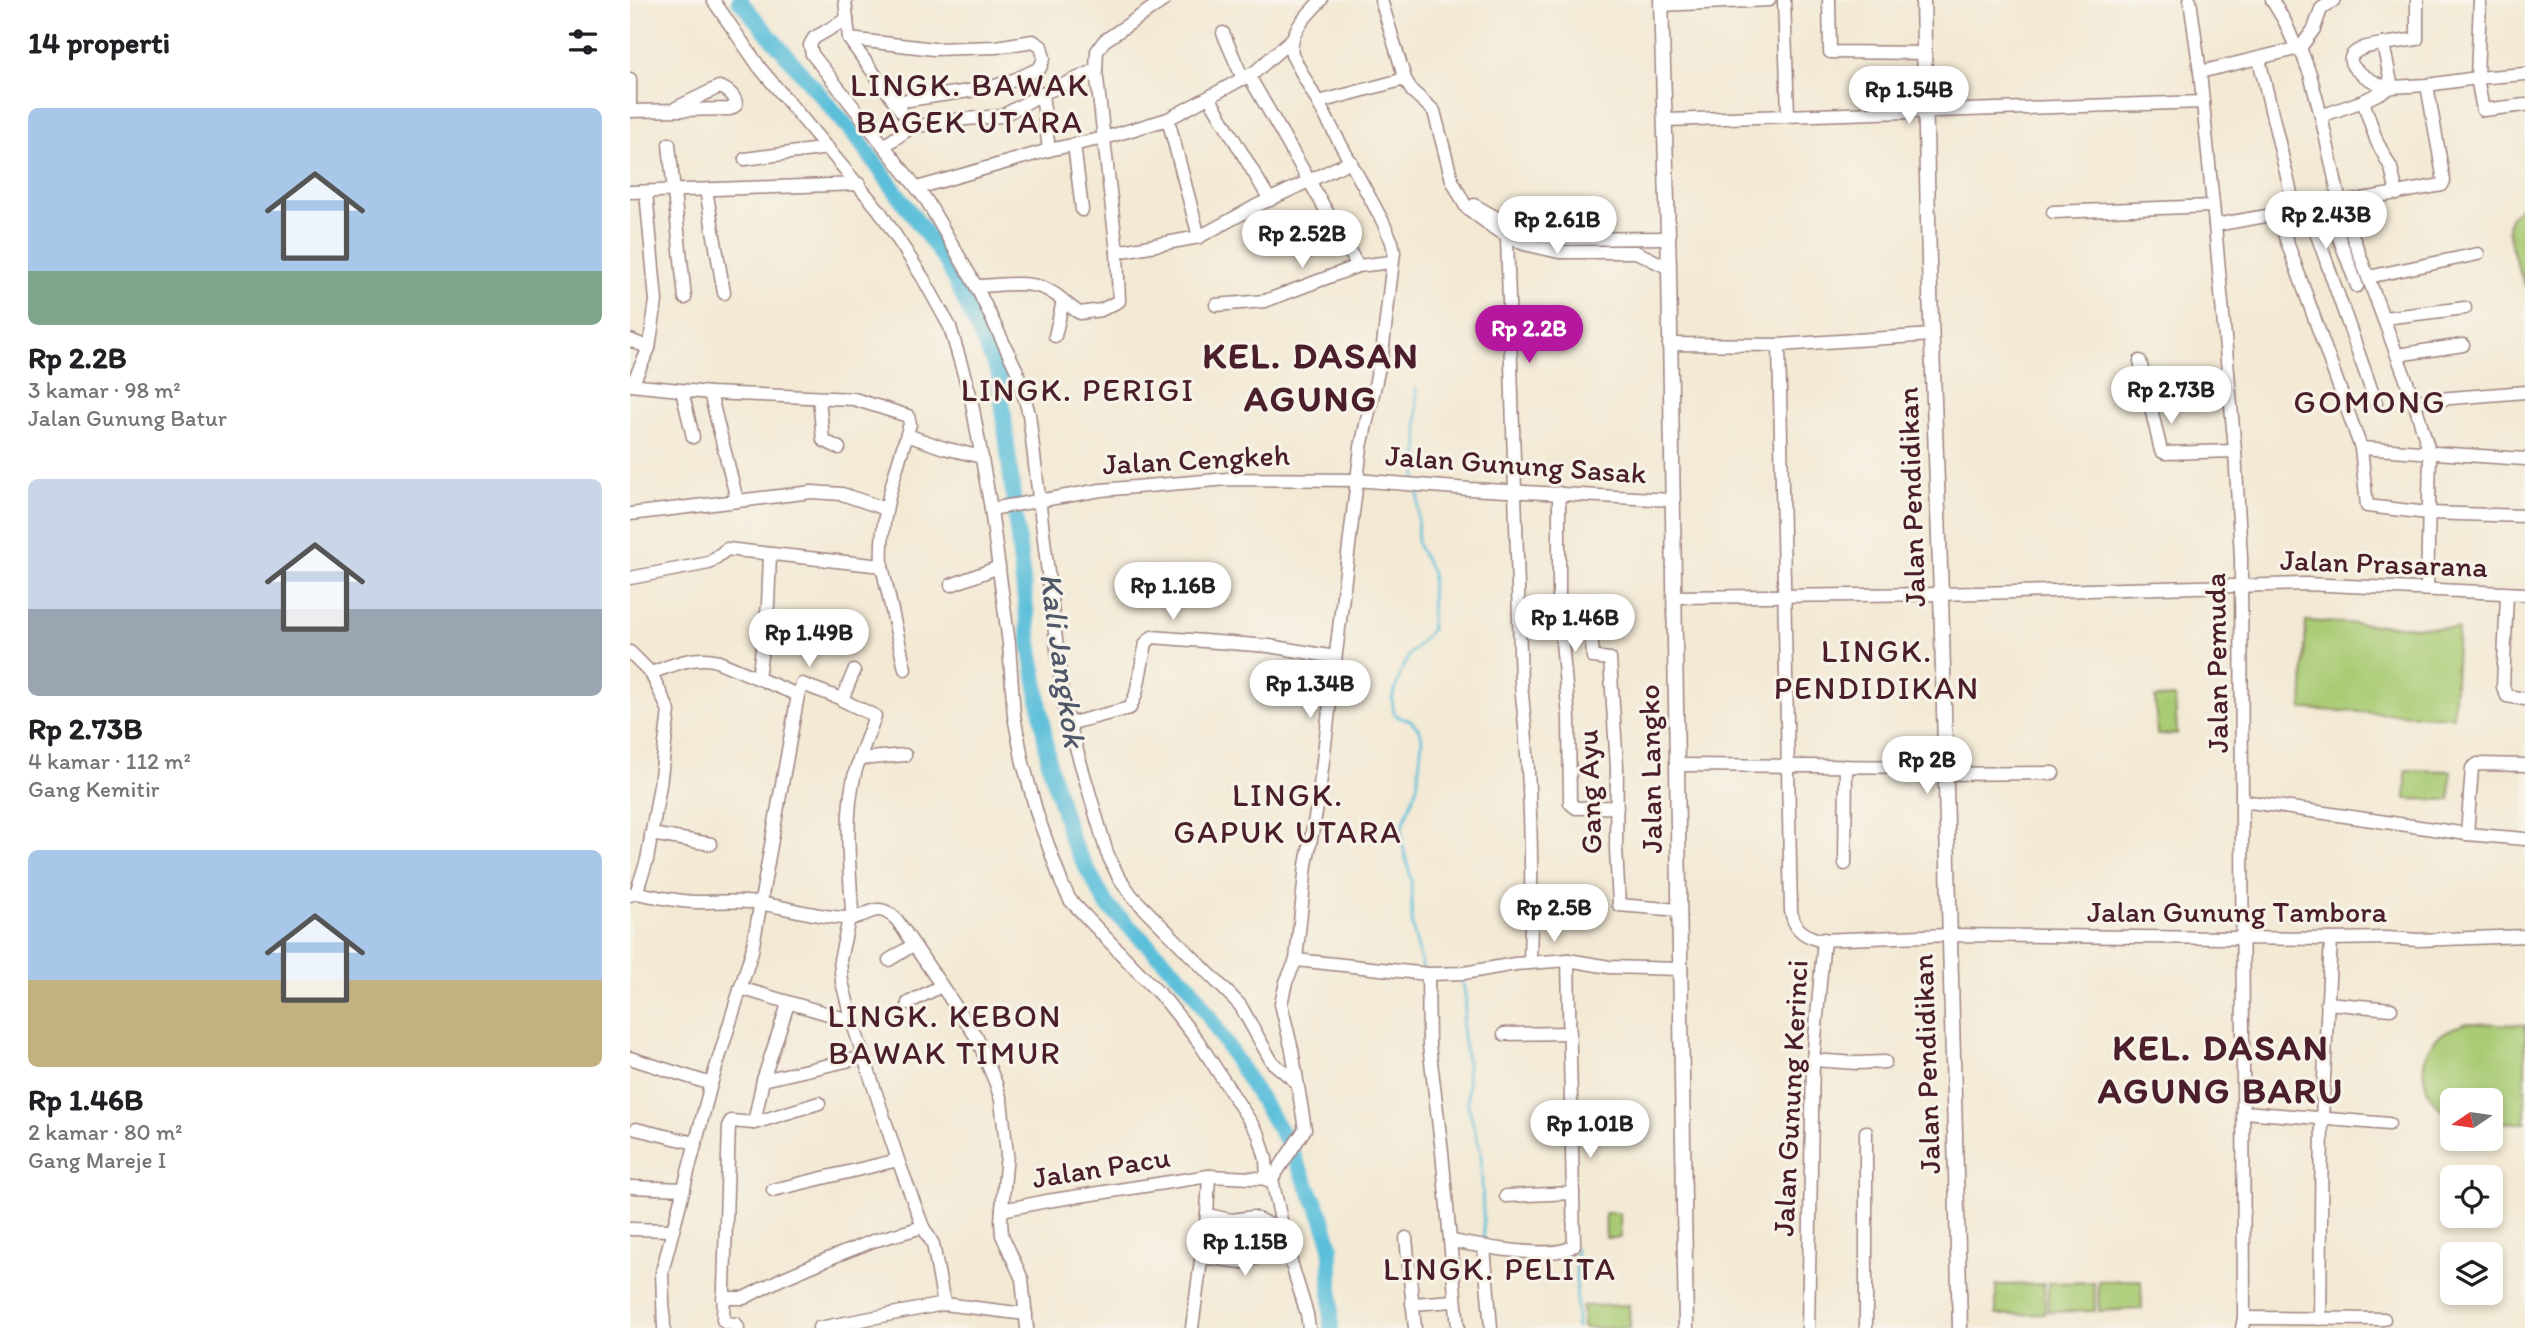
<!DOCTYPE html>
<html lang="id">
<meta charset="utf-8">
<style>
:root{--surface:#fff;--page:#f2f2f2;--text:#202124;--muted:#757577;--accent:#b5179e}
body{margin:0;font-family:Itim,sans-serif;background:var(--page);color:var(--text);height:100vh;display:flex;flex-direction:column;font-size:26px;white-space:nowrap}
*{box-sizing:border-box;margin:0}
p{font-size:23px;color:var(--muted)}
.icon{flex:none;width:38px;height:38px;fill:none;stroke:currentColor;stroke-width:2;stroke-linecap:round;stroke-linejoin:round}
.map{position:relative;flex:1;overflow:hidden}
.drawer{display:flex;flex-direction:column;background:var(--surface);width:630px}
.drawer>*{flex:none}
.needle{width:46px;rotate:257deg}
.controls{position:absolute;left:1810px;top:1088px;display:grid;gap:14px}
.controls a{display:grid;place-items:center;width:63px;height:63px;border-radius:10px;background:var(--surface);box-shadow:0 4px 10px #0003;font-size:35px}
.price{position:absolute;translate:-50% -60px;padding:0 16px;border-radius:24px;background:#fff;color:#222;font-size:23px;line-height:46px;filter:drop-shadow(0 2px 4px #0008)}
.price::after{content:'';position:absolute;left:50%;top:42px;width:21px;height:16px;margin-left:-10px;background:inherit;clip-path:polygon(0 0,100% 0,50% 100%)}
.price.selected{background:var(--accent);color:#fff}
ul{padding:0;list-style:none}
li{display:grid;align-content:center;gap:14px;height:371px;padding:0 28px}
li span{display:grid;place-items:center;height:217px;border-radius:10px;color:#555}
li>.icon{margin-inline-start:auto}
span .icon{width:126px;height:126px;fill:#fffc;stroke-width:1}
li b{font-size:30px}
h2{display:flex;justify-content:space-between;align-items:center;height:84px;padding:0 28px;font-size:30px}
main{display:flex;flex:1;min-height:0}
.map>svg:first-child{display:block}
.park{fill:url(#park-tufts);stroke:#7a754f;stroke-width:2}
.pitch{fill:#a9cb73;stroke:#7a754f;stroke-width:2}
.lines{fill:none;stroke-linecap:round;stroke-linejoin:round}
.stream{stroke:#5cbfda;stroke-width:2.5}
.river{stroke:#5cbfda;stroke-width:16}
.minor-casing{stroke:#9e8480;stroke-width:15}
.major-casing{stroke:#9e8480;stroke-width:17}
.minor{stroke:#fff;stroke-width:12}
.major{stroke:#fff;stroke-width:14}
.labels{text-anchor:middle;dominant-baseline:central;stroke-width:6;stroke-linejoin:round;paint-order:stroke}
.street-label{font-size:30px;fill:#4a1f2b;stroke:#f7f3e8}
.neighbourhood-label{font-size:32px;letter-spacing:2px;fill:#4a1f2b;stroke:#f7f3e8}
.water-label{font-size:32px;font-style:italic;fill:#505768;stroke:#f7f3e8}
.quarter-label{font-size:33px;letter-spacing:2px;fill:#4a1f2b;stroke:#f7f3e8}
.district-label{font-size:37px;font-weight:bold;letter-spacing:2px;fill:#4a1f2b;stroke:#f7f3e8}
</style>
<main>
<section class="drawer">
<h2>14 properti<svg class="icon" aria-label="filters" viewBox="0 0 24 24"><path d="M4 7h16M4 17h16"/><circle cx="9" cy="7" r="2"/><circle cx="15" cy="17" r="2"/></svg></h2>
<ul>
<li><span style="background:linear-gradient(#a9c7e8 75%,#7fa58c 0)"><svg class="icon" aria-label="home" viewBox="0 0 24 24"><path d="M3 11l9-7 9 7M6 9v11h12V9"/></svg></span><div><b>Rp 2.2B</b><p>3 kamar · 98 m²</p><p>Jalan Gunung Batur</p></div></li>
<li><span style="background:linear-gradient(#c9d6e8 60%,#9aa5b1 0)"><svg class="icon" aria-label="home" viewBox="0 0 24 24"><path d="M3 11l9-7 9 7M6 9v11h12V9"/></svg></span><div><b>Rp 2.73B</b><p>4 kamar · 112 m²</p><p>Gang Kemitir</p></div></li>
<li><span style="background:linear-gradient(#a9c7e8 60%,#c2b280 0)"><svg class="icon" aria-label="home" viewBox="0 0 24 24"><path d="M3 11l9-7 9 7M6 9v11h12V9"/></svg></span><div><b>Rp 1.46B</b><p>2 kamar · 80 m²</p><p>Gang Mareje I</p></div></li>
</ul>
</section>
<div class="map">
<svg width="1895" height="1328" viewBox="0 0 1895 1328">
<defs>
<pattern id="park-tufts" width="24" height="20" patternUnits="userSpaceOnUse" patternTransform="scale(1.75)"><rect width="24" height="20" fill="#a9cb73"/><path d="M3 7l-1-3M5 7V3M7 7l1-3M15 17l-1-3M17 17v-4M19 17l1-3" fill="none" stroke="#93ae64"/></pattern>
</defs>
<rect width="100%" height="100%" fill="#f7f3e8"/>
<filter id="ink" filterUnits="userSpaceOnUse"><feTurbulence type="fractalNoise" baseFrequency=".0143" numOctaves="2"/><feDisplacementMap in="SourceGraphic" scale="14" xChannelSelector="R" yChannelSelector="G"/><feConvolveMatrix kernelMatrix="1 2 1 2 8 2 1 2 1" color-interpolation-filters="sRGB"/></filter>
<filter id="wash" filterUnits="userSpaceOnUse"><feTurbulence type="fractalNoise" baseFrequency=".00686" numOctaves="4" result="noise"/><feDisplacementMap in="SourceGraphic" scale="28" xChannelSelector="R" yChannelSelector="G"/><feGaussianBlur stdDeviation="1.57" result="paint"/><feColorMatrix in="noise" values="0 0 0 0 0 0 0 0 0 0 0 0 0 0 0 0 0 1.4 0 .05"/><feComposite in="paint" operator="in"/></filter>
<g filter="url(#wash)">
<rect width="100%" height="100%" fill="#f3e9d4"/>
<path class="park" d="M1892,205H1895V286C1890,272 1873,232 1880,218C1883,214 1888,209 1892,205Z"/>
<g class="pitch">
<path d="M1676,621L1828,629L1823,717L1672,709Z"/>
<path d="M1545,697L1547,734L1527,735L1525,698Z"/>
<path d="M1776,770L1821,771L1820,800L1776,799Z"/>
<path d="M1838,1023L1895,1025V1123L1860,1122V1101H1822V1117C1795,1102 1784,1066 1804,1041C1813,1031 1825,1027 1838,1023Z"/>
<path d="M975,1213H990L991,1238H976Z"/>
<path d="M1511,1280L1512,1309L1469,1311L1468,1281Z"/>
<path d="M1464,1282L1465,1311L1418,1312V1283Z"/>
<path d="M1414,1284L1415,1314L1366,1315V1285Z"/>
<path d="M999,1305L1000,1328H953L952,1306Z"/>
</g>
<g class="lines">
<g class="stream">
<path d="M786,480L789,447L786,389"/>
<path d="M789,490L787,544L802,573L801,630L779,655L771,672L762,699L764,713L770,718L780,720L790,730L792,739L787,787L772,826V843L781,879L782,925L793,970"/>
<path d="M829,977L833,982L836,1002L832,1028L837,1063L838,1105L851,1153L854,1242"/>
<path d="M946,1248L947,1328"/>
</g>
<path class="river" d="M109,0L228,139L317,263L369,374L400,643L419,764L442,842L477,905L560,986L657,1142L692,1216L701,1247V1328"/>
</g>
</g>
<g filter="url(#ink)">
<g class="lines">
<defs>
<g id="minor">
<path d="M83,0L130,68L249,210L293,278L320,327L341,398L361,509L379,644L384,716L393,763L408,817L432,884L440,900L537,1002L568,1041L629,1135L636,1159L637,1180"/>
<path d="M215,0L219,39L272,112"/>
<path d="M751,0L775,79L782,91L804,111L822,180L836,207L865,229L894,244L929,252H1006L1039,268"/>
<path d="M1154,0L1158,114"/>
<path d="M1199,0L1200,52L1295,53"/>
<path d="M1560,0L1570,72L1585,225L1605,451L1611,557L1614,1318L1612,1328"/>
<path d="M1642,0L1655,22L1667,50"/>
<path d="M1850,0L1847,78L1853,110L1895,105"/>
<path d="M1031,5L1139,0"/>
<path d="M217,19L184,38L180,45L182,54L297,201L346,286L387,371L399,414L434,707L477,853L488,876L502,896L610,1005L642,1062L666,1082"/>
<path d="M593,33L613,79"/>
<path d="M219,39L304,49L366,47L403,41L411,46L414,58L410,68L384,80L359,88L265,102"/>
<path d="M1753,44C1746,45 1737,46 1731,49C1700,63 1748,84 1758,88"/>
<path d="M1670,48L1680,74L1691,116L1710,202L1784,401L1800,454L1797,589"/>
<path d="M1629,59L1665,210"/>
<path d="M1570,72L1670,48L1684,29L1691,9L1704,0"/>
<path d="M619,76L728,266"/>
<path d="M0,79V111"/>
<path d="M1762,87L1753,44L1787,39V0"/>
<path d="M412,94L419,150"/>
<path d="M580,99L640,200"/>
<path d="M1733,101L1747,142L1761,168L1767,194"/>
<path d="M689,102L775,79"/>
<path d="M0,111L100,109L106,105C106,96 97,89 89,87L46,108"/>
<path d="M1691,116L1733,101L1762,87L1797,85L1847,78L1895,74"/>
<path d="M538,119L569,237"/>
<path d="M1036,120L1573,102"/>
<path d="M39,144L55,298"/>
<path d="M444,144L452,210"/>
<path d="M254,146L280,128L312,121L372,116L412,94L466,70L467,51L474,41L534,0"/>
<path d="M115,159L198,148"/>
<path d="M287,188L419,150L474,138L538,119L625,72L662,39"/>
<path d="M76,190L94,293"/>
<path d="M0,192L229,184"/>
<path d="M844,205C869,220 896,234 925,239L1038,238"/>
<path d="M1697,205L1727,286"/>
<path d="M1678,209L1746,403"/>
<path d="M1423,212L1583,206"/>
<path d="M1647,214L1731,448L1737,506L1798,513L1895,516"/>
<path d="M1585,225L1812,185L1814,181L1797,85"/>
<path d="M877,237L891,683C901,777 903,869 900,963"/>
<path d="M487,252L569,237L626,206L721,161"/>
<path d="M1738,277L1848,254"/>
<path d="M346,286C370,286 402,278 423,293C433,299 440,308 450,313L471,310L489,301L487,252L466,70"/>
<path d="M586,305L635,301L728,266L761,262"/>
<path d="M1754,318L1835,308"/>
<path d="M425,336L433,301"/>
<path d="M0,340L19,348"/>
<path d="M1039,344L1149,345L1302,335"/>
<path d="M1149,345L1161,911C1164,928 1172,935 1189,940L1319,935L1701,939L1757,938L1788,940L1895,936"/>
<path d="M1767,355L1833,345"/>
<path d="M1510,361L1531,451L1535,453L1605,451"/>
<path d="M0,385L80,393L224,399L278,416L280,424C266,471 249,516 252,566L275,669"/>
<path d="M2,385L19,348L26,301L16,192"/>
<path d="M52,391L63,437"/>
<path d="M80,393L107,500"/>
<path d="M189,398L193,440L209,448"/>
<path d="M1784,401L1895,392"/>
<path d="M277,435L314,448L352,457"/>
<path d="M1731,448L1895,459"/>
<path d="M929,493V609L939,718L940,803L946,808L987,807"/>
<path d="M361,509L471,490L598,479L726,480L839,489L1042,500"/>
<path d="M0,514L182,492L212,494L256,509"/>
<path d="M0,578L79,563L97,549L252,566"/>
<path d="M321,585L369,567"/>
<path d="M1877,594L1873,687L1877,696L1895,699"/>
<path d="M1043,597L1311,594L1675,584L1895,594"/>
<path d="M959,607L963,657L980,659L987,767L986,848L989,905L1049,910"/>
<path d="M0,652L21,673L39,711L30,785L17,860L6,893"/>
<path d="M224,671L212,700L245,716C238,736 229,756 224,777C214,821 220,869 222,913L224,917"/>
<path d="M21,673C43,665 61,656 84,660L168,695L122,951L81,1084L32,1272L34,1328"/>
<path d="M128,678L138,605L140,554"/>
<path d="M168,695L172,684L212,699"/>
<path d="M438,724L500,708L506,694L516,643L522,637L639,646L705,657"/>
<path d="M229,759L275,755"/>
<path d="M1048,765L1314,767"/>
<path d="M1314,774L1423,773"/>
<path d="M1613,801L1837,834L1895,839"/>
<path d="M21,834L81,844"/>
<path d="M1837,834L1842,768L1848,764L1895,765"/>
<path d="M1215,864L1216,766"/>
<path d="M0,895L6,893C25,896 45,901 64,902C86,902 107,900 128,903C157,907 189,918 218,918C239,919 245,898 267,920L347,1038L366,1084L371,1100L377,1154L371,1220L372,1235L392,1279L397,1328"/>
<path d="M219,919L210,960L212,982L222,1021L268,1160L293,1227L303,1244L314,1304"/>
<path d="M259,960L283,945"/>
<path d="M666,960L798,974L834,973L885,964L938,960L979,967L1050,969"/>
<path d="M798,974L799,1045L812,1152L828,1328"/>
<path d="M110,988L222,1021"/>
<path d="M278,1003L311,986"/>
<path d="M1697,1003L1761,1009"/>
<path d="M874,1034L940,1033"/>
<path d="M0,1058L81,1084"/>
<path d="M1183,1060L1227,1063L1255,1062"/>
<path d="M133,1080L234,1057"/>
<path d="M1614,1112L1759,1124"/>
<path d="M124,1123L189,1103"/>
<path d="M6,1129L65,1143"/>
<path d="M642,1179L675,1129L662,1050L651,1004L656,982L666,960L676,865L688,802L731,447L752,354L764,252L762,242L752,220L662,55C658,31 677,16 691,0"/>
<path d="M642,1179L658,1252L677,1314L679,1328"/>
<path d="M0,1187L54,1189"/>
<path d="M143,1190L268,1160"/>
<path d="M876,1196L943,1193"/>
<path d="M372,1210L417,1201L579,1176L642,1179"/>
<path d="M577,1215L602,1220L623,1217L641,1225L652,1226"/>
<path d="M0,1229L43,1230"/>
<path d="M776,1238L785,1328"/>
<path d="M821,1241C846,1245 926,1262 944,1245L938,960"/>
<path d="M854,1247L861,1328"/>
<path d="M572,1257L612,1262L632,1256L658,1252"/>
<path d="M93,1298H114L151,1279L205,1256L243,1241L293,1227"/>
<path d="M782,1304L824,1301"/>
<path d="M1614,1318L1754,1319"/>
<path d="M1690,1319L1692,1118L1701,939"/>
<path d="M108,1328L106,1324L96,1323L93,1320L99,1124L101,1121L124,1123L133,1080L158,1004"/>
<path d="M189,1328L314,1304L396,1314"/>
<path d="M562,1328L577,1215L579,1176"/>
<path d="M1178,1328L1183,1060L1194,939"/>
<path d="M1236,1328V1132"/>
</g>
<g id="major">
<path d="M1031,0L1039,268L1056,1328"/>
<path d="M1293,0L1299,263L1311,594L1330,1328"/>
</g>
</defs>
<use href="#minor" class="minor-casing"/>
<use href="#major" class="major-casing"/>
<use href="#minor" class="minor"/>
<use href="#major" class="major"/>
</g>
</g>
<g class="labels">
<g class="street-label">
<text transform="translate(566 459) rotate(-3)">Jalan Cengkeh</text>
<text transform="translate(886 464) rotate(4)">Jalan Gunung Sasak</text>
<text transform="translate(1281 497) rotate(-92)">Jalan Pendidikan</text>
<text transform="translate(1754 563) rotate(2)">Jalan Prasarana</text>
<text transform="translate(1586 663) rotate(-91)">Jalan Pemuda</text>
<text transform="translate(1020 769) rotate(-91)">Jalan Langko</text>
<text transform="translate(959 792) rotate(-92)">Gang Ayu</text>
<text x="1607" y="911">Jalan Gunung Tambora</text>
<text transform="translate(1296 1064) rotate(-92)">Jalan Pendidikan</text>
<text transform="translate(1160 1098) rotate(-87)">Jalan Gunung Kerinci</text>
<text transform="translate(471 1167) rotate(-9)">Jalan Pacu</text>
</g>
<g class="neighbourhood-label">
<text x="340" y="85">LINGK. BAWAK<tspan x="340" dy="37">BAGEK UTARA</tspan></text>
<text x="448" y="390">LINGK. PERIGI</text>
<text x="1247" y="651">LINGK.<tspan x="1247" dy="37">PENDIDIKAN</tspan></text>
<text x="658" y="795">LINGK.<tspan x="658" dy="37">GAPUK UTARA</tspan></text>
<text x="315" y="1016">LINGK. KEBON<tspan x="315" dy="37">BAWAK TIMUR</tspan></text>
<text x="870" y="1269">LINGK. PELITA</text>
</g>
<g class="water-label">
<text transform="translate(433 660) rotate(82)">Kali Jangkok</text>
</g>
<g class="quarter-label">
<text x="1740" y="401">GOMONG</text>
</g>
<g class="district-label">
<text x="681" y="355">KEL. DASAN<tspan x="681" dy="43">AGUNG</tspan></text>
<text x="1591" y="1047">KEL. DASAN<tspan x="1591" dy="43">AGUNG BARU</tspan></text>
</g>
</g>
</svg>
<div class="controls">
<a><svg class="needle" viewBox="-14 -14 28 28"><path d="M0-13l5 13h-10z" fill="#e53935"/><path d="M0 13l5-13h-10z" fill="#757577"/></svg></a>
<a><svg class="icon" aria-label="locate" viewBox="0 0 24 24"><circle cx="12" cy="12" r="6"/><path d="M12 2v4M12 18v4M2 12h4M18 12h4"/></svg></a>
<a><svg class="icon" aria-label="layers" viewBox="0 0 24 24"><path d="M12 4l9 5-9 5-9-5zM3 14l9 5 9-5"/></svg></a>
</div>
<b class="price" style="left:1279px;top:126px">Rp 1.54B</b>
<b class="price" style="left:1696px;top:251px">Rp 2.43B</b>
<b class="price" style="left:927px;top:256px">Rp 2.61B</b>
<b class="price" style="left:672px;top:270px">Rp 2.52B</b>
<b class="price selected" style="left:899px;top:365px">Rp 2.2B</b>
<b class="price" style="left:1541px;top:426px">Rp 2.73B</b>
<b class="price" style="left:543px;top:622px">Rp 1.16B</b>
<b class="price" style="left:945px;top:654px">Rp 1.46B</b>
<b class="price" style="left:179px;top:669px">Rp 1.49B</b>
<b class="price" style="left:680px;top:720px">Rp 1.34B</b>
<b class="price" style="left:1297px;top:796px">Rp 2B</b>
<b class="price" style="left:924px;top:944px">Rp 2.5B</b>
<b class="price" style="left:960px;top:1160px">Rp 1.01B</b>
<b class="price" style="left:615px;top:1278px">Rp 1.15B</b>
</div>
</main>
